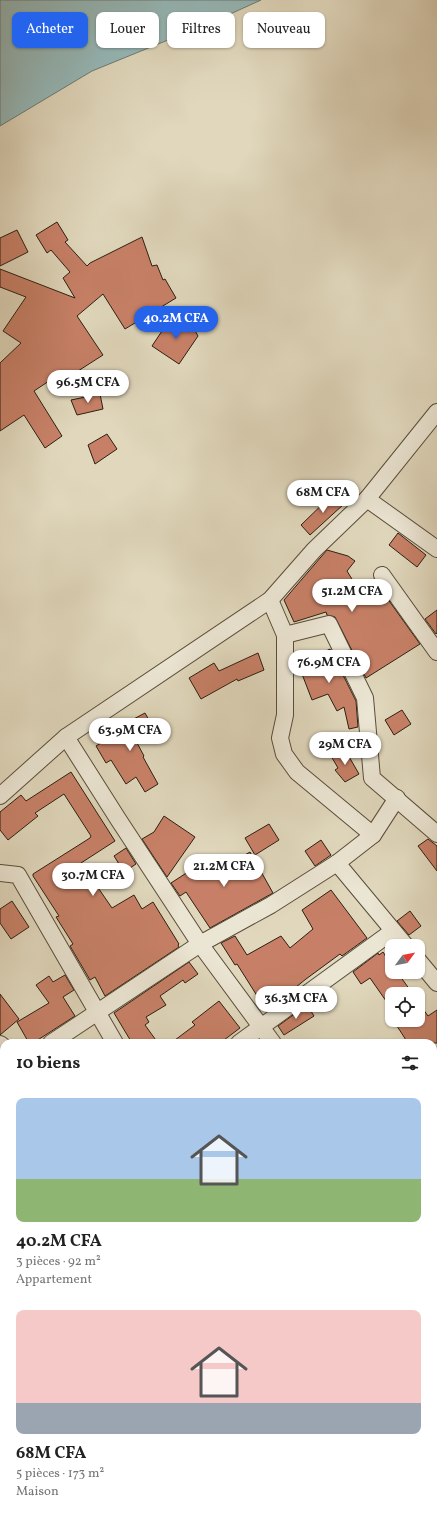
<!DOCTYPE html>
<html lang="fr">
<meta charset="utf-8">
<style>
:root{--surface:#fff;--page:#f2f2f2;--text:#222;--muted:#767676;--accent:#2563eb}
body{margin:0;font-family:Vollkorn,serif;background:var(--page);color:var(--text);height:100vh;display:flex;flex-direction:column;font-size:15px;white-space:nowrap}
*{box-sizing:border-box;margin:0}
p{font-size:13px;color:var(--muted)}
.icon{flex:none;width:22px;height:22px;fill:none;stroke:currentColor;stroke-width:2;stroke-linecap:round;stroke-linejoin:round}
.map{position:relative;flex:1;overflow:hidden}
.sheet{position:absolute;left:0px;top:1039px;width:437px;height:480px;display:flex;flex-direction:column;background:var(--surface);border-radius:12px 12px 0 0;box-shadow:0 1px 3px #0004}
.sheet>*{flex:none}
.banner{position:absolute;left:12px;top:12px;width:413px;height:36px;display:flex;gap:8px}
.needle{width:26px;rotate:58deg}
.controls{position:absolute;left:385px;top:939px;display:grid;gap:8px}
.controls a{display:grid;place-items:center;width:40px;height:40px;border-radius:8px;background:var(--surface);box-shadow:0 1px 3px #0004;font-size:20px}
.price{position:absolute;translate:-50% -34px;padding:0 9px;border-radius:14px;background:#fff;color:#222;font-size:13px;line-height:26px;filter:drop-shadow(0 1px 2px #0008)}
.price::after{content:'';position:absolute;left:50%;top:24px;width:12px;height:9px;margin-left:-6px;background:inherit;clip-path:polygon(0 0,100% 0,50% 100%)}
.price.current{background:var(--accent);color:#fff}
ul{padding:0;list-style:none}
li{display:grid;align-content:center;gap:8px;height:212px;padding:0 16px}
li span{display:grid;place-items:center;height:124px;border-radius:8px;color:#555}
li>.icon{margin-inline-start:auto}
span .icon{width:72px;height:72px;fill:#fffc;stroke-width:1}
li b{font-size:17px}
h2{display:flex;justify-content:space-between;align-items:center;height:48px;padding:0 16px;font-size:17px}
.pill{padding:0 14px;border-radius:8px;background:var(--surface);box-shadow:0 1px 3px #0004;font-size:14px;line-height:36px}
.pill.current{background:var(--accent);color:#fff}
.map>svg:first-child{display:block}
.water{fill:#96b8b8;stroke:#6c7b75}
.building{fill:#c78067;stroke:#2c1f10}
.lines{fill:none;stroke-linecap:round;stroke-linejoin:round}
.street-casing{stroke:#594d3b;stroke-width:18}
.secondary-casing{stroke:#2c1f10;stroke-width:24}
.street{stroke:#ebe5d3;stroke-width:16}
.secondary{stroke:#ebe5d3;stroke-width:22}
</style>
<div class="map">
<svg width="437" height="1519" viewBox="0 0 437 1519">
<rect width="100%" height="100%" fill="#e0d7bc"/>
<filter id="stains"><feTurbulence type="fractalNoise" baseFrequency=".005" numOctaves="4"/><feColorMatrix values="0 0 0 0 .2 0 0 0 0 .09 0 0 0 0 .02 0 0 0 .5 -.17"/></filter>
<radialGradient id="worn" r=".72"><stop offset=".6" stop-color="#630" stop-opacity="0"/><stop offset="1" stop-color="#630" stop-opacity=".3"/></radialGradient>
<path class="water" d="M0,0H261L217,20L92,71L0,126Z"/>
<g class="building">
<path d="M57,222L68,240L65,242L87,266L90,263L142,237L152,266L157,265L163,280L165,279L176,298L125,329L103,294L77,316L103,355L64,380L61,373L34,391L62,436L45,448L24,415L0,431V363L21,343L3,331L26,297L0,287V269L75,298L63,278L70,272L51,250L47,253L36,235Z"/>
<path d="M17,230L28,252L0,266V238Z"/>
<path d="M172,316L193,327L198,336L179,364L152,346Z"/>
<path d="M100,394L103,409L77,415L71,400Z"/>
<path d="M107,434L117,449L95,464L88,445Z"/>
<path d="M334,493L344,504L310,535L301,525Z"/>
<path d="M398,533L426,555L417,567L389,545Z"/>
<path d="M327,550L348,556L355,561L347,571L366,602L382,591L420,644L366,678L335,617L327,615L326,612L294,622L284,600Z"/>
<path d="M437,610V633L436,634L425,619Z"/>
<path d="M330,649L356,701L358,727L349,729L344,707L337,711L328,694L312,700L297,661L312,658Z"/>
<path d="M258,653L264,670L238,681L237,679L201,699L189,678L214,663L219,671Z"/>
<path d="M402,710L411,724L394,735L385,720Z"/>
<path d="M145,713L155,731L136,741L144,756L143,757L158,784L145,792L136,777L126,784L111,760L106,763L96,746L128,726L126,723Z"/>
<path d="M344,748L359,774L345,782L335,770L338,768L331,756Z"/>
<path d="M71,772L115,841L81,863L112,908L134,895L142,909L153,902L179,944L178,945L179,947L105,996L95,977L90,980L70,946L73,944L56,917L59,916L33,876V874L90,838L91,836L64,794L35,813L38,816L8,840L0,830V812L21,795L26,801Z"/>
<path d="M164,816L195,837L167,877L142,839L154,832Z"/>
<path d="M269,824L279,840L255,855L245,838Z"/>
<path d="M428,839L437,846V871L418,846Z"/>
<path d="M321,840L331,855L315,866L305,851Z"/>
<path d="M126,848L136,864L124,872L114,856Z"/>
<path d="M250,852L273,893L210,928L186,892L180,896L171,883L208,859L214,869L226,861L228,865Z"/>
<path d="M331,890L367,938L342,956L340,954L306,979L296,987L297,989L268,1010L267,1009L266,1010L237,964L235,965L221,943L235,936L247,955L281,936L290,948L313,929L302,910Z"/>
<path d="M12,901L29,927L11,939L0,923V909Z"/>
<path d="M410,911L421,926L409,935L397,921Z"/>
<path d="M383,952L392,966V972H397L413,994H392V1019L387,1011L391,1008L370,978L361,984L353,972L378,953L379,955Z"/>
<path d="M189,962L198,974L185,983L183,980L160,996L166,1005L146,1017L149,1022L145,1025L158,1043H132L114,1013Z"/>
<path d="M65,975L74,990L63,997L75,1016L33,1043H29L17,1022L49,1003L36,985L49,976L53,982Z"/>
<path d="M0,994L19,1019L0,1035Z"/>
<path d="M219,1001L240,1028L220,1043H171L195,1025L192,1022Z"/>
<path d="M418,1002L428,1016L437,1010V1043H408L393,1020H418Z"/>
<path d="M307,1005L314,1016L284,1035L278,1026Z"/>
</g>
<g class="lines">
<defs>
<g id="street">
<path d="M367,499L437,549"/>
<path d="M382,575L437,652"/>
<path d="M270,600L285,635V715L280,738L284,754L297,772L373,835"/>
<path d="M285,635L329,624L365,698L372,778L437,834"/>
<path d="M66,737L118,819L200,944L273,1043"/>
<path d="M0,796L66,737L270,600L314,550L367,499L437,412"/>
<path d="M337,863L406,946"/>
<path d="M0,873L18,875L115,1043"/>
<path d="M418,960L437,983"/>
<path d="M51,1043L200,944L271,905L337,863L373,835L397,798"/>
<path d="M239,1043L393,931"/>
<path d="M0,1044L4,1047"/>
<path d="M433,1224L437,1226"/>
<path d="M0,1227L4,1231"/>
<path d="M433,1350L437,1347"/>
<path d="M0,1355L4,1353"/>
<path d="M25,1519L28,1515"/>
<path d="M274,1519L278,1515"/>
</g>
<g id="secondary">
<path d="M433,1088L437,1083"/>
<path d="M397,1515L403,1519"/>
</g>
</defs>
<use href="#street" class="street-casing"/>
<use href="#secondary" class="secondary-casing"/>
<use href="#street" class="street"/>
<use href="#secondary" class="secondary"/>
</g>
<rect width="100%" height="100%" filter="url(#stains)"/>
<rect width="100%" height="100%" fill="url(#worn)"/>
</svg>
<div class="controls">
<a><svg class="needle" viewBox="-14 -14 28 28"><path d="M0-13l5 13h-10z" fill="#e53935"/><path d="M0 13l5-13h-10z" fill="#767676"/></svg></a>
<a><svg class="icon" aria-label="locate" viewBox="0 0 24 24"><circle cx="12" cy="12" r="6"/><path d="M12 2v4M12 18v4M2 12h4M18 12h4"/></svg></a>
</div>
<b class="price current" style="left:176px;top:340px">40.2M CFA</b>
<b class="price" style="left:88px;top:404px">96.5M CFA</b>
<b class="price" style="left:323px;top:514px">68M CFA</b>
<b class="price" style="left:352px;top:613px">51.2M CFA</b>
<b class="price" style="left:329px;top:684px">76.9M CFA</b>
<b class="price" style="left:130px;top:752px">63.9M CFA</b>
<b class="price" style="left:345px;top:766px">29M CFA</b>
<b class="price" style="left:224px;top:888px">21.2M CFA</b>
<b class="price" style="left:93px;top:897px">30.7M CFA</b>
<b class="price" style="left:296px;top:1020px">36.3M CFA</b>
<div class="banner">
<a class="pill current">Acheter</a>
<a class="pill">Louer</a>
<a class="pill">Filtres</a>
<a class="pill">Nouveau</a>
</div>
<section class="sheet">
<h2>10 biens<svg class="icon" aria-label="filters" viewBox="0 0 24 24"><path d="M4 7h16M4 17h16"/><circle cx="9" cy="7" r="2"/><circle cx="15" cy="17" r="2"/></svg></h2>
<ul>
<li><span style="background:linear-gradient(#a9c7e8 65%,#8fb573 0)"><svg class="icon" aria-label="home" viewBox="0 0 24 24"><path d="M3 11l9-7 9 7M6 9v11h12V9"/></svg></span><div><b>40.2M CFA</b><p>3 pièces · 92 m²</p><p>Appartement</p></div></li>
<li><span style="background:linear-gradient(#f6c9c9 75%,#9aa5b1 0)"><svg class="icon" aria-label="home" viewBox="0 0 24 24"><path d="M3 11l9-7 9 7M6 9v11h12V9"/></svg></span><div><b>68M CFA</b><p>5 pièces · 173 m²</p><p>Maison</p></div></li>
</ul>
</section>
</div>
